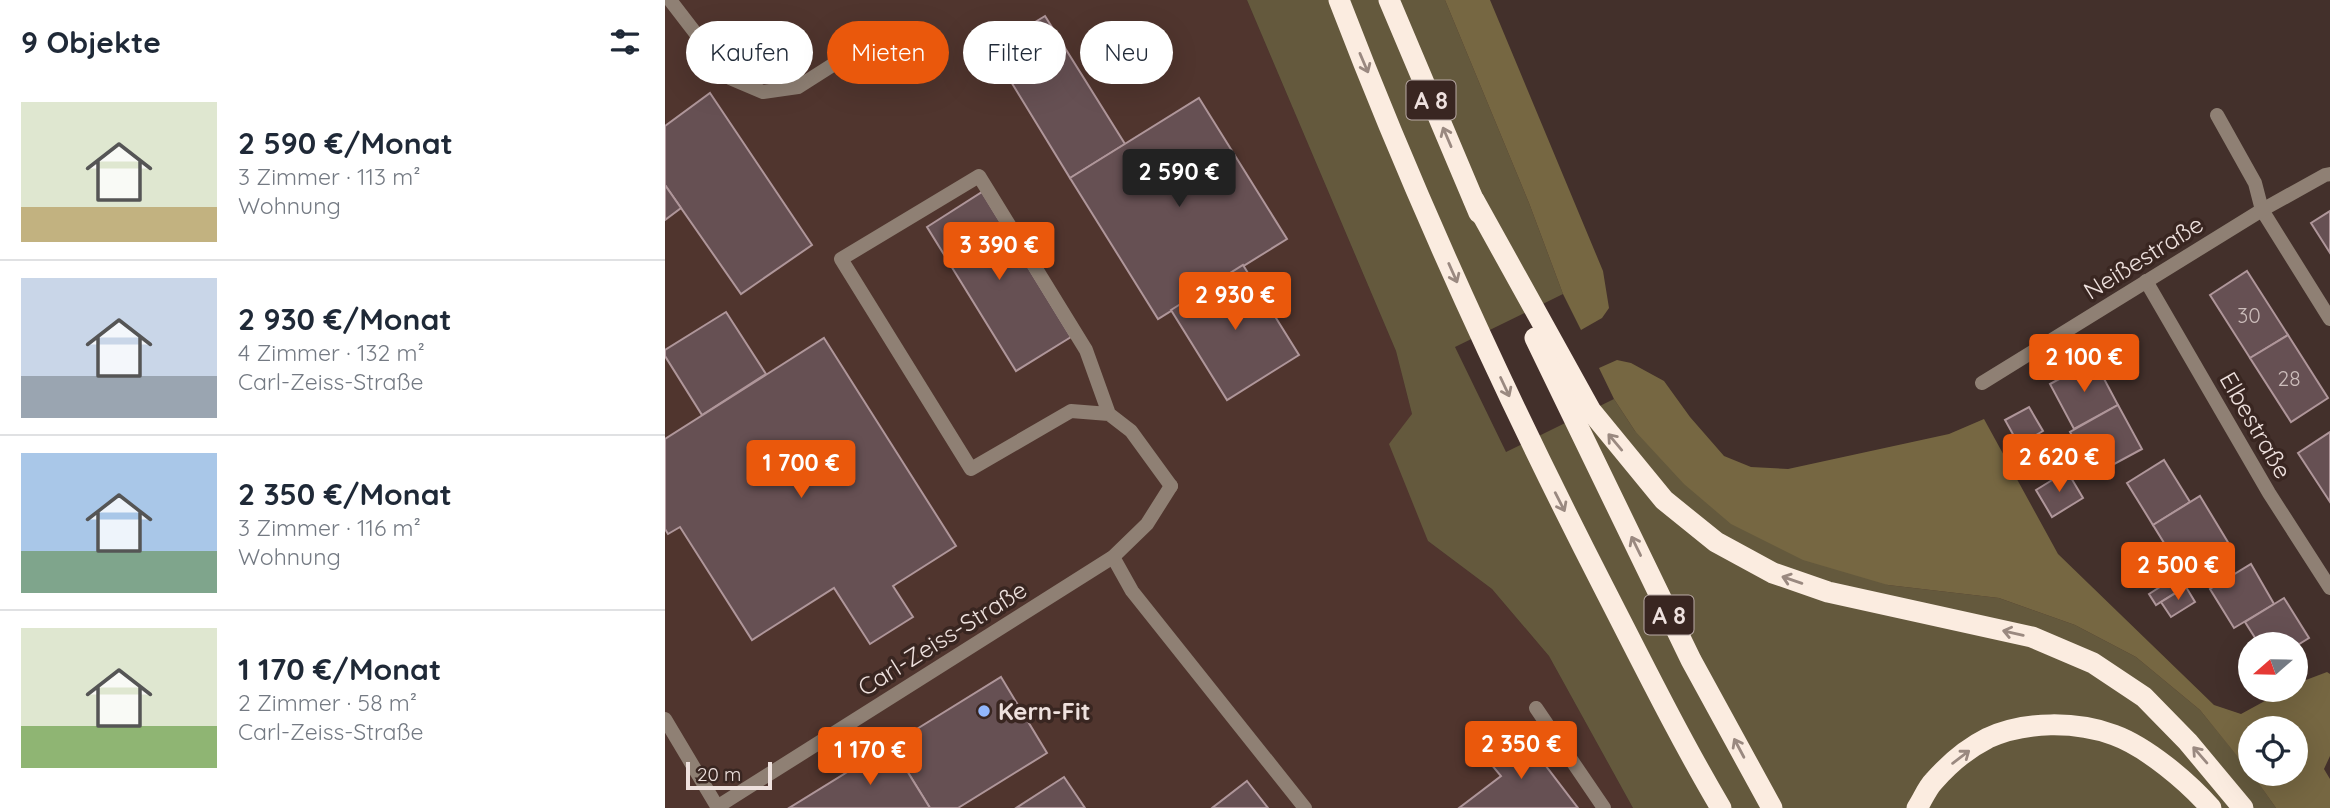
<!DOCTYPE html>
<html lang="de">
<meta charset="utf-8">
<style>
:root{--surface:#fff;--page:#f2f2f3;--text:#1f2937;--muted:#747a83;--line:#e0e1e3;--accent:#ea580c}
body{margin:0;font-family:Quicksand,sans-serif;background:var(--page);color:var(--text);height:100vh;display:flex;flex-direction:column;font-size:26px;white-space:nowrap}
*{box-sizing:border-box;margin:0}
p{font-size:23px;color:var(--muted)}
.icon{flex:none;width:38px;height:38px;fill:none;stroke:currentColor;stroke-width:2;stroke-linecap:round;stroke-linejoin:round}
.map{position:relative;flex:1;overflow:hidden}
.details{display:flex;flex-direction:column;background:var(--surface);width:665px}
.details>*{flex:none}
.top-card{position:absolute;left:21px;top:21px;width:665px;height:63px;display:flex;gap:14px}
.needle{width:46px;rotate:250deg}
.tools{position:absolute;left:1573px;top:632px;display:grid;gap:14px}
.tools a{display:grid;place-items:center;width:70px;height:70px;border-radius:50%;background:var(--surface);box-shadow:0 7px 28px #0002;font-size:35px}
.scale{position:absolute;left:21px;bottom:18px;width:86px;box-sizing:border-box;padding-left:7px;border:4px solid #eee1de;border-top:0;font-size:19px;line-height:24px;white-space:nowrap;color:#eee1de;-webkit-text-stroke:5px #392621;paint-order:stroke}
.price{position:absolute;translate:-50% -60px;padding:0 16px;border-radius:7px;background:var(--accent);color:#fff;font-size:23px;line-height:46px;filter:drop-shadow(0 2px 4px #0008)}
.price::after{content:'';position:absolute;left:50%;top:42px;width:21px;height:16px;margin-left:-10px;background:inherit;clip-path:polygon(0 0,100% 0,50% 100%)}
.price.current{background:#222;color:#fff}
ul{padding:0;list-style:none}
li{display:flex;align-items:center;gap:21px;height:175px;padding:0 21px}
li+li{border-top:2px solid var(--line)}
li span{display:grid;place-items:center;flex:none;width:196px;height:140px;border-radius:0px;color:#555}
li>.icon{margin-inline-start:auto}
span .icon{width:84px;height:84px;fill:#fffc;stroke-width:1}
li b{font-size:30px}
h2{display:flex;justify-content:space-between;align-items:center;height:84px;padding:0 21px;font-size:30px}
.tag{padding:0 24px;border-radius:32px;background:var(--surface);box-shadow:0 7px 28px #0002;font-size:24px;line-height:63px}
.tag.current{background:var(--accent);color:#fff}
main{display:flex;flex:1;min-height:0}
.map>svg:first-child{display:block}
.built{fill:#50352e}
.green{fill:#64593d}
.forest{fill:#766742}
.building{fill:#665053;stroke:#af969a;stroke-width:2}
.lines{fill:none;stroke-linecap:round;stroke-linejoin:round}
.service{stroke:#8f8074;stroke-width:14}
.minor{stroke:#8f8074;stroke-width:14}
.motorway{stroke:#fbece0;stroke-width:21}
.oneway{stroke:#9a8980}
.poi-dot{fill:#92b7fd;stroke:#392621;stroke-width:2.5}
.labels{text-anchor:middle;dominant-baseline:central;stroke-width:7;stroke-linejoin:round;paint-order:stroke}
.number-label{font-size:21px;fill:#ccbdbb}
.shield{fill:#392621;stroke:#b8a9a5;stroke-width:2}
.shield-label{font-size:23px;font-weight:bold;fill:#eee1de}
.street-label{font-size:24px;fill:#eee1de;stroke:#392621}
.poi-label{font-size:24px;font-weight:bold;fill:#eee1de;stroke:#392621;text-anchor:start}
</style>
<main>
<section class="details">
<h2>9 Objekte<svg class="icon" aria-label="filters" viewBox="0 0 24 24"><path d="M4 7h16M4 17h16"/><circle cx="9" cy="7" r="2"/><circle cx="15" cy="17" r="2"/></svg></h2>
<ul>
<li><span style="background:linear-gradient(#dfe7d0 75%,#c2b280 0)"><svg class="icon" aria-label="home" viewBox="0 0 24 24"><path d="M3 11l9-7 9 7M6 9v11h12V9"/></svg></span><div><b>2 590 €/Monat</b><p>3 Zimmer · 113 m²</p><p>Wohnung</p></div></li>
<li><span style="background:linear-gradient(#c9d6e8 70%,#9aa5b1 0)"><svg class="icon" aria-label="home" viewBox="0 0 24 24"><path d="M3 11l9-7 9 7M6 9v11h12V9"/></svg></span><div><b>2 930 €/Monat</b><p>4 Zimmer · 132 m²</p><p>Carl-Zeiss-Straße</p></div></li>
<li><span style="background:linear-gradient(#a9c7e8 70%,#7fa58c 0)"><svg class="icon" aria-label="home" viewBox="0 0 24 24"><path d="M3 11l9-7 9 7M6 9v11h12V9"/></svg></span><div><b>2 350 €/Monat</b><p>3 Zimmer · 116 m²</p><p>Wohnung</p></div></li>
<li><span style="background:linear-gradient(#dfe7d0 70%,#8fb573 0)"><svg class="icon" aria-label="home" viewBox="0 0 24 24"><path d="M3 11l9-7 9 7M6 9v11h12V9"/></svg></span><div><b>1 170 €/Monat</b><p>2 Zimmer · 58 m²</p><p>Carl-Zeiss-Straße</p></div></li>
</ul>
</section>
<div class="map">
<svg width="1665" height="808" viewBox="0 0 1665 808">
<rect width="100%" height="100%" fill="#43302b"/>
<path class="built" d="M0,0H582L731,351L747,414L763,541L827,589L884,656L968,808H0Z"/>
<path class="green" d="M582,0H780L864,203L898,294L790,347L841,452L949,399L970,431L1223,585L1334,598L1410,625L1471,657L1535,710L1588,775L1611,808H968L884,656L827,589L763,541L724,444L747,414L731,351Z"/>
<g class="forest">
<path d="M780,0H825L938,271L944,308L937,318L916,330L898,294L864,203Z"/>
<path d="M952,360L966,363L999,381L1025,417L1059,456L1086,467L1123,469L1284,434L1319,419L1393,554L1549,705L1576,714L1620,690H1631L1633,683L1662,672L1665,674V756L1659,769L1665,779V808H1611L1587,774H1631V728H1586L1585,772L1535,710L1471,657L1410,625L1334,598L1223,585L1138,560L1066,524L1019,484L970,431L949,399L934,368Z"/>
</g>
<g class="building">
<path d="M380,16L460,144L405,178L326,49Z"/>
<path d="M45,93L147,245L76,294L0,185V126Z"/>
<path d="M534,98L622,239L493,319L405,178Z"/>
<path d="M0,185L16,208L0,220Z"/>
<path d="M317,192L406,337L351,371L262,227Z"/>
<path d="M1665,211V253L1646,223Z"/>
<path d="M578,265L634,355L562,400L506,310Z"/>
<path d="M1582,271L1623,335L1585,358L1545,295Z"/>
<path d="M61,312L101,374L37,415L0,356V350Z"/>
<path d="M1623,335L1663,398L1626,422L1585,358Z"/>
<path d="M159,338L291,546L228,586L248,617L205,644L169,588L87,640L15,527L3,534L0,529V439Z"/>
<path d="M1429,360L1453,405L1409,429L1385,384Z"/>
<path d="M1453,405L1477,449L1429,475L1405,432Z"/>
<path d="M1364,407L1378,431L1354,445L1340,420Z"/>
<path d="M1665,432V502L1633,453Z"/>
<path d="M1499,460L1525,502L1488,525L1462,483Z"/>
<path d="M1402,471L1418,498L1387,517L1371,490Z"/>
<path d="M1535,496L1564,544L1508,578L1495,557L1504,551L1488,525Z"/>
<path d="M1586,564L1609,604L1569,628L1545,589Z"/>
<path d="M1506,580L1513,591L1491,605L1484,594Z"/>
<path d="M1521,587L1530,602L1506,617L1496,602Z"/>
<path d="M1619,598L1644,638L1631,646L1594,644L1580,622Z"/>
<path d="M336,677L382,753L293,808H265L226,745Z"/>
<path d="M855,732L913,808H794L836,776L821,758Z"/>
<path d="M226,745L265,808H124Z"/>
<path d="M399,777L420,808H351Z"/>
<path d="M582,781L603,808H547Z"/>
</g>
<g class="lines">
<g class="service">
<path d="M5,0L65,78L98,92L133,87L199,45"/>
<path d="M1552,115L1590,183L1597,210"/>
<path d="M444,414L421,350L314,176L176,259L306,469L406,411L444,414L466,431L506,486"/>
<path d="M448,557L467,591L640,808"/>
<path d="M871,708L939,808"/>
</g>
<g class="minor">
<path d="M1597,210L1665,319"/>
<path d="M1481,281L1604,493L1665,588"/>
<path d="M1317,383L1597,210L1660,175L1665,174"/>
<path d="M0,719L53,808"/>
<path d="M52,807L448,557L482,524L506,486"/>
</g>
<g class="motorway">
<path d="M674,0C751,201 841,397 939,588C977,662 1014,737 1056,808"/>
<path d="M724,0L814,213"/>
<path d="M809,200L926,411L999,500L1051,542L1108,573L1163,592L1367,637L1428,663L1479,697L1523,742L1578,808"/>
<path d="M870,338L1026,660L1107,808"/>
<path d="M1252,808C1258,799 1262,788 1269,781C1284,764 1303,748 1323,738C1360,721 1411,721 1449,735C1482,747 1523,782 1546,808"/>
</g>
</g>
<defs><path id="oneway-shaft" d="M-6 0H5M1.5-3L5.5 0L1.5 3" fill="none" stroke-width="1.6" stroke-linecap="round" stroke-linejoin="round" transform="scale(1.75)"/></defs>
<g class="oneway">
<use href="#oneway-shaft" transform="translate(699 63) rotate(67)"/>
<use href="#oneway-shaft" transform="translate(782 137) rotate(-113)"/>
<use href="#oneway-shaft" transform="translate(788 273) rotate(66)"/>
<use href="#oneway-shaft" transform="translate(840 387) rotate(65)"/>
<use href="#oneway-shaft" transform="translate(950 442) rotate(-130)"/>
<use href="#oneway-shaft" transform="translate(895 502) rotate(63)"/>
<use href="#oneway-shaft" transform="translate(971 546) rotate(-116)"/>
<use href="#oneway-shaft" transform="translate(1127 580) rotate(-161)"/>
<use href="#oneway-shaft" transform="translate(1348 633) rotate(-167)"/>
<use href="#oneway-shaft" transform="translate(1074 748) rotate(-118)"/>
<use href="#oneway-shaft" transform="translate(1535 755) rotate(-131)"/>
<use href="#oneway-shaft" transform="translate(1296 757) rotate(-37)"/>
</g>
<circle class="poi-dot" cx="319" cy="711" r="7"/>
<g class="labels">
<g class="number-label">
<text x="1584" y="315">30</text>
<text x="1624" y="378">28</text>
</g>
<g class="shield">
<rect x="741.5" y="80.5" width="49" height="39" rx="5"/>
<rect x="979.5" y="595.5" width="49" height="39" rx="5"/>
</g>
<g class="shield-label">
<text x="766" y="100">A 8</text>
<text x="1004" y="615">A 8</text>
</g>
<g class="street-label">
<text transform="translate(1478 257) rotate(-32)">Neißestraße</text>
<text transform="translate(1591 425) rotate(60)">Elbestraße</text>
<text transform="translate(277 638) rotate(-32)">Carl-Zeiss-Straße</text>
</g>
<g class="poi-label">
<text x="333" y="711">Kern-Fit</text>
</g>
</g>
</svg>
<div class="tools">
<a><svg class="needle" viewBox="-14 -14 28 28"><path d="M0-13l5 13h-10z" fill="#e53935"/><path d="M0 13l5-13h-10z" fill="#747a83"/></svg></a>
<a><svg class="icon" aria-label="locate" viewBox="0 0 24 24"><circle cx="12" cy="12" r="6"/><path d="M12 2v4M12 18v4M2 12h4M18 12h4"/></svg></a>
</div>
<div class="scale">20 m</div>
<b class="price current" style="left:514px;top:209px">2 590 €</b>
<b class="price" style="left:334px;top:282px">3 390 €</b>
<b class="price" style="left:570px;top:332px">2 930 €</b>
<b class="price" style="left:1419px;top:394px">2 100 €</b>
<b class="price" style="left:1394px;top:494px">2 620 €</b>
<b class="price" style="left:136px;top:500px">1 700 €</b>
<b class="price" style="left:1513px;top:602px">2 500 €</b>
<b class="price" style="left:856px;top:781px">2 350 €</b>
<b class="price" style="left:205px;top:787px">1 170 €</b>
<div class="top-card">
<a class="tag">Kaufen</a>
<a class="tag current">Mieten</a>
<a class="tag">Filter</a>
<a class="tag">Neu</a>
</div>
</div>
</main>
